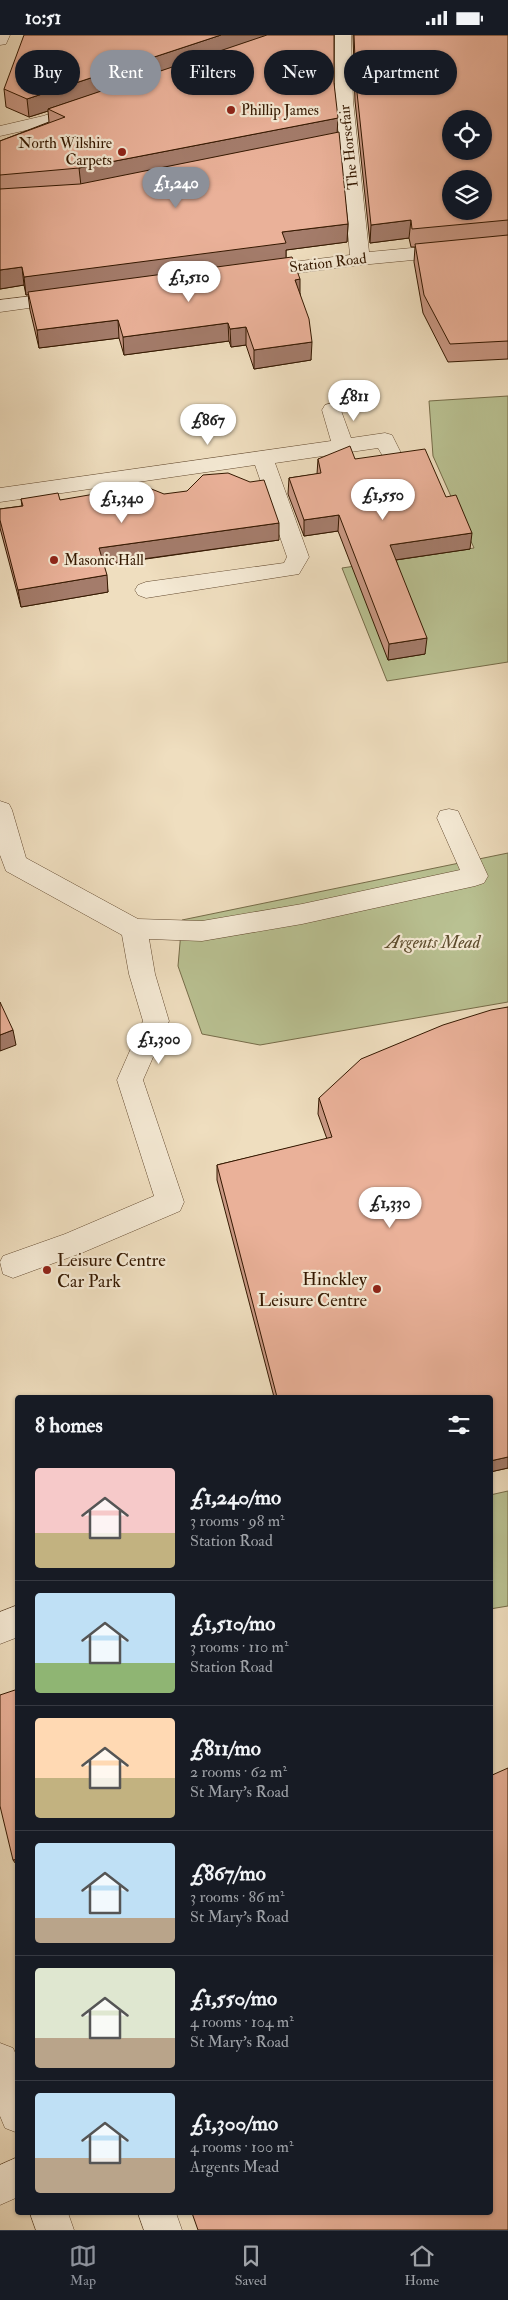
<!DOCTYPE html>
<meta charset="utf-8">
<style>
:root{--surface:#171b24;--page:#20242c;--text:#f1f3f6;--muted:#9ea1a6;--line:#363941;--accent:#8c9099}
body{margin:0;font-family:"IM FELL Double Pica",serif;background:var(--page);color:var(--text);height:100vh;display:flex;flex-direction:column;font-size:19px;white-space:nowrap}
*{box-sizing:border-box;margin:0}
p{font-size:16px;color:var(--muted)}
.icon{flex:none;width:28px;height:28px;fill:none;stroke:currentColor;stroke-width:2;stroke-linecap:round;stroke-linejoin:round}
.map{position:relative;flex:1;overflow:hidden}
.drawer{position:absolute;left:15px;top:1360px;width:478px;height:820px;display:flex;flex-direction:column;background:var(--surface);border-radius:5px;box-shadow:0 1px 4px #0004}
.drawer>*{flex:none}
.top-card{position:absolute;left:15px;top:15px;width:479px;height:45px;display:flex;gap:10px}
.controls{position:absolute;left:442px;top:75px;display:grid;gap:10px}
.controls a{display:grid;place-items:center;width:50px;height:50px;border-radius:50%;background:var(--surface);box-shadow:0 1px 4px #0004;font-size:25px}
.price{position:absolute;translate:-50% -42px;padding:0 11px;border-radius:18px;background:#fff;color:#222;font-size:16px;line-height:32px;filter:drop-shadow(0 1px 2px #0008)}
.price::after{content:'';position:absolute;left:50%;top:30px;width:15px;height:11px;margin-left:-8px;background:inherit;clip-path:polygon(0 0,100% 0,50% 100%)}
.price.active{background:var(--accent);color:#fff}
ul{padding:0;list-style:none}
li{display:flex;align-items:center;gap:15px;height:125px;padding:0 20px}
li+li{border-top:1px solid var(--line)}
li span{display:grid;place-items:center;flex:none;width:140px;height:100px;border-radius:5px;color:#555}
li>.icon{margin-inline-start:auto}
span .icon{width:60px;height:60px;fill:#fffc;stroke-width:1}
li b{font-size:21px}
h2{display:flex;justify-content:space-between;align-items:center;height:60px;padding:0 20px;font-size:21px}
.tag{padding:0 18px;border-radius:22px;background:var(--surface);box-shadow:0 1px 4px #0004;font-size:18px;line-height:45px}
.tag.active{background:var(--accent);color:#fff}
.status{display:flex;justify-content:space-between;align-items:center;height:35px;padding:0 25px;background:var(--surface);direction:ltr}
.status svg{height:14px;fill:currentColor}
.tab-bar{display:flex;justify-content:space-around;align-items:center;height:70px;border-top:1px solid var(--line);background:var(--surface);font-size:14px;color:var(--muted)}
.tab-bar a{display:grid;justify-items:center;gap:2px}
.tab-bar .active{color:var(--accent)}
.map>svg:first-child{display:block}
.green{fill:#b9c192;stroke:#766c49}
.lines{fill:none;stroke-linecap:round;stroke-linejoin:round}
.minor-casing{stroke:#634a30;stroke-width:1}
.minor{fill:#f5ead5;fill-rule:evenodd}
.wall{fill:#c99884;stroke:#341800}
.shaded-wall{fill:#a47c6b;stroke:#341800}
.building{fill:#eab199;stroke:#341800;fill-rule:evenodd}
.poi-dot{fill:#8f2418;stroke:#f5ead5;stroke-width:2}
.labels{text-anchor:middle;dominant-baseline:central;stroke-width:4.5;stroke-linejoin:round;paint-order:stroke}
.far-poi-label{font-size:15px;fill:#341800;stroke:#f5ead5;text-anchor:start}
.far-street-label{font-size:15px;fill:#341800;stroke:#f5ead5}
.park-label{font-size:18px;font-style:italic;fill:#5c4b2c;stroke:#f5ead5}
.poi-label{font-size:18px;fill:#341800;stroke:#f5ead5;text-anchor:start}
</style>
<div class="status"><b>10:51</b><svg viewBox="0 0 49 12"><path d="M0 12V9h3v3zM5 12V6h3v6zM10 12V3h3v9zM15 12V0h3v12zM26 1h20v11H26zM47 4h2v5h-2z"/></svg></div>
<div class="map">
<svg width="508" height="2195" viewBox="0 0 508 2195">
<rect width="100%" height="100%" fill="#efdebf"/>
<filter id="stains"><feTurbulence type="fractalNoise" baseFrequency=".004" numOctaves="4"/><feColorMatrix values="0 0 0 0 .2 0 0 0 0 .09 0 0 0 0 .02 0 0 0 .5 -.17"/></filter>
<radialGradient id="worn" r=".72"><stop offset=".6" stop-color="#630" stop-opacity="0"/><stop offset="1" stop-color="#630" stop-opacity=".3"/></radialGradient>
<g class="green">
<path d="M508,361V627L387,646L342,533L474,513L433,421L429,366Z"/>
<path d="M508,818V967L260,1010L202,999L178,931L182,885Z"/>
<path d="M508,1456V1571L490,1574V1460Z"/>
</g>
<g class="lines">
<defs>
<g id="minor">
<path d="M0,0H10L6,9L0,10Z"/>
<path d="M335,0H351L353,66L369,217L508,204V216L360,230L259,243L252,241L249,237L252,233L259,231L350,220L340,113L303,119L297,118L294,114L297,110L339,102L335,66Z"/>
<path d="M85,67L91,68L94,72L91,76L54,89L0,101V91L43,81Z"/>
<path d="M65,257L72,259L75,263L72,267L0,277V265Z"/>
<path d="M332,368L339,370L351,403L385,398L392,400L401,418L398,423L391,425L384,423L378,413L275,428L309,522L299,539L146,563L138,560L135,555L138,550L146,547L284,528L287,522L255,430L0,467V453L331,406L322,375L325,370Z"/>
<path d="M0,766L9,769L12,775L26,823L138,884L202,886L302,869L460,835L437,783L440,776L449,774L458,776L488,841L484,848L475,851L302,889L202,906L149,904L155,939L169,986L143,1045L184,1167L180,1176L84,1217L13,1243L3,1239L0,1227L3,1221L65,1199L154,1161L117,1045L143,986L129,939L122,900L6,836L0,820Z"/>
<path d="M18,1570V1602L0,1609V1577Z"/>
<path d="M0,2008L13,2013L18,2024V2098L5,2093L0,2081Z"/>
<path d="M18,2122V2162L0,2170V2130Z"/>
<path d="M30,2178H68L74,2195H36Z"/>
<path d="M138,2178H176L182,2195H144Z"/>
</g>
</defs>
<use href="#minor" class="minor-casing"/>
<use href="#minor" class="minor"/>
</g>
<g class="wall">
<path d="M353,0H508V324L448,327L423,278L414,227L415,212H411L409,203L370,208L355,66Z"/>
<path d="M334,48L337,98L348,189L347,207L286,215V223L300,259L311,325L254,334L246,310L231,312L229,306L124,320L119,303L39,313L30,275L28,259L26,260L24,250L0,254V106L49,87L48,76L29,82L6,72L4,54Z"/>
<path d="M318,424H355L446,462L470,514L396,525L425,619L388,625L338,496L304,501L288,459L289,443L317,439Z"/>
<path d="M21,464L60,465L279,505L104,530L108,557L21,572L0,493V474L22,471Z"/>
<path d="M508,972V1433L490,1437V1362H274L217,1145V1130L327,1104L318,1079L319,1063Z"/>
</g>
<g class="shaded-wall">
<path d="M221,0H274L48,74V76L29,82L27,64Z"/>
<path d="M338,83L337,100L81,151L79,133Z"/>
<path d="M411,185L409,203L370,208L371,190Z"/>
<path d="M348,189L347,207L286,215V226L26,260L24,242L282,197Z"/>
<path d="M22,232L24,250L0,254V235Z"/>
<path d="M300,244V263L295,245Z"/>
<path d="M118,285L119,303L39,313L37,295Z"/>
<path d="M228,288L229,306L124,320L123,302Z"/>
<path d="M246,292V310L231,312L230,294Z"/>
<path d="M312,307L311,325L254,334V315Z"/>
<path d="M339,480L338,496L304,501V485Z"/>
<path d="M279,488V505L100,530L99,513Z"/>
<path d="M472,498L470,514L388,526L390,510Z"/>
<path d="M107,540L108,557L21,572L18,555Z"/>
<path d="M427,603L425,619L388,625L389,609Z"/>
<path d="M13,995L16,1010L0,1016V1000Z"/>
<path d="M508,1422V1433L490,1437V1426Z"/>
<path d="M18,1824V1832L13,1825Z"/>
</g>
<g class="building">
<path d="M24,0H221L27,64L4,54Z"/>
<path d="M267,0H334V48L338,83L79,133L0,140V106L65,82L48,74Z"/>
<path d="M354,0H508V185L412,194L411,185L371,190L356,48ZM451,84H484V116H451ZM451,144H484V176H451Z"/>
<path d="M339,97L348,189L282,197L286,208L24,242L22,232L0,235V154L80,149Z"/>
<path d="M508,200V306L450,309L424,260L415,209Z"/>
<path d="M292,222L300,244L295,245L309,284L312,307L254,315L246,292L230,294L228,288L123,302L118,285L37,295L28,257Z"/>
<path d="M350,411L355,424L425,414L446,462L456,460L472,498L390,510L427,603L389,609L339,480L304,485L289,443L321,438L318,424Z"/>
<path d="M228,438L250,447L264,445L279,488L99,513L107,540L18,555L0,485V474L23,471L21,464L58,458L60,465L112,456L116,451L139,449L164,459L187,456L203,440Z"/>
<path d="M0,967L13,995L0,1000Z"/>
<path d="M508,972V1422L490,1426V1362H277L217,1130L332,1102L319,1063L361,1024L443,990L491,975Z"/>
<path d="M18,1654V1824L13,1825L0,1771V1660Z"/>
<path d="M508,1733V2195H198L192,2178H490V1741Z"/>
</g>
<g class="poi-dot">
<circle cx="231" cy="75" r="5"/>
<circle cx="122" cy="117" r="5"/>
<circle cx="54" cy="525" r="5"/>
<circle cx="47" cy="1235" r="5"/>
<circle cx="377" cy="1254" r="5"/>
</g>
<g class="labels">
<g class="far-poi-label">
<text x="241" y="75">Phillip James</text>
<text x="112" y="108" text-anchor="end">North Wilshire<tspan x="112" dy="17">Carpets</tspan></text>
<text x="64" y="525">Masonic Hall</text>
</g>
<g class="far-street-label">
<text transform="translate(349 112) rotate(-96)">The Horsefair</text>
<text transform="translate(328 228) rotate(-7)">Station Road</text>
</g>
<g class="park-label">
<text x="433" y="907">Argents Mead</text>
</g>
<g class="poi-label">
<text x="57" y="1225">Leisure Centre<tspan x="57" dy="21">Car Park</tspan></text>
<text x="367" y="1244" text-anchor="end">Hinckley<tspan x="367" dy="21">Leisure Centre</tspan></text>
</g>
</g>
<rect width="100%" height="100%" filter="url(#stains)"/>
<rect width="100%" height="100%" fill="url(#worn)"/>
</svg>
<div class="controls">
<a><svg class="icon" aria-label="locate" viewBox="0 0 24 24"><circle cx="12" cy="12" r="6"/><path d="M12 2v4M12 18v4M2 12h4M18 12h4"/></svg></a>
<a><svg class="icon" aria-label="layers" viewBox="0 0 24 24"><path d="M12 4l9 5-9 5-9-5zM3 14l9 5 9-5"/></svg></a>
</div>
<b class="price active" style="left:176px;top:174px">£1,240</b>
<b class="price" style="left:189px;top:268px">£1,510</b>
<b class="price" style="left:354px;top:387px">£811</b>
<b class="price" style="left:208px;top:411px">£867</b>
<b class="price" style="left:383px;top:486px">£1,550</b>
<b class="price" style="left:122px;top:489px">£1,340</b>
<b class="price" style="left:159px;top:1030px">£1,300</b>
<b class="price" style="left:390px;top:1194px">£1,330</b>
<div class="top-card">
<a class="tag">Buy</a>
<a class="tag active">Rent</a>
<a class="tag">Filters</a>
<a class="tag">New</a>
<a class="tag">Apartment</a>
</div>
<section class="drawer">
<h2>8 homes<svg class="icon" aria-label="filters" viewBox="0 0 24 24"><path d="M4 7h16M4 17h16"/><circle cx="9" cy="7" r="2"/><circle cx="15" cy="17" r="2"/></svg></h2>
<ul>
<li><span style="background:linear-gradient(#f6c9c9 65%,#c2b280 0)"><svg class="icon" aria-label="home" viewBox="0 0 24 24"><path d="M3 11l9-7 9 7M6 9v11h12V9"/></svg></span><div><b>£1,240/mo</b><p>3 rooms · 98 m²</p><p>Station Road</p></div></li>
<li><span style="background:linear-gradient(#bfe0f5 70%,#8fb573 0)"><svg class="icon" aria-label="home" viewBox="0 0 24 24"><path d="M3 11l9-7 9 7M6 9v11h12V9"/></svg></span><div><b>£1,510/mo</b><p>3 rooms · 110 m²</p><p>Station Road</p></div></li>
<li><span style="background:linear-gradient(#ffd9b3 60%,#c2b280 0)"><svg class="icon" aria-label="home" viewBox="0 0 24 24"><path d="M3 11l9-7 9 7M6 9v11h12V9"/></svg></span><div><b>£811/mo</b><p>2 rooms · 62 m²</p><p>St Mary's Road</p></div></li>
<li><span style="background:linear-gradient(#bfe0f5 75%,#b9a48a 0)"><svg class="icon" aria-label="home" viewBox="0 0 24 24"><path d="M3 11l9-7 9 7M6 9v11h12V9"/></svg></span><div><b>£867/mo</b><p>3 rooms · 86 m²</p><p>St Mary's Road</p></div></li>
<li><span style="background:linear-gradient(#dfe7d0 70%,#b9a48a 0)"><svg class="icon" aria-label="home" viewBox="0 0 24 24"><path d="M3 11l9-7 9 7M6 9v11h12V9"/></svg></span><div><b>£1,550/mo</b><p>4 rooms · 104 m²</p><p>St Mary's Road</p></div></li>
<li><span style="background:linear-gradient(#bfe0f5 65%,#b9a48a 0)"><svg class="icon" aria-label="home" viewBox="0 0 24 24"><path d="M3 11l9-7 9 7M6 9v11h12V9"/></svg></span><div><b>£1,300/mo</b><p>4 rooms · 100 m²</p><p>Argents Mead</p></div></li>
</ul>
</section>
</div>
<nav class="tab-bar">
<a class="active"><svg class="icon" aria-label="map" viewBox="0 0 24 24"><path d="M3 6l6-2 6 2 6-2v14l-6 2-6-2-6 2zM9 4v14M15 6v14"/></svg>Map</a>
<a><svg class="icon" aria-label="saved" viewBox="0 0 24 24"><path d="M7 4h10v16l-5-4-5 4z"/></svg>Saved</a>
<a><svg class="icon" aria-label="home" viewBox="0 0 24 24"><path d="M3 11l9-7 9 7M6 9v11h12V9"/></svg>Home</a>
</nav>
